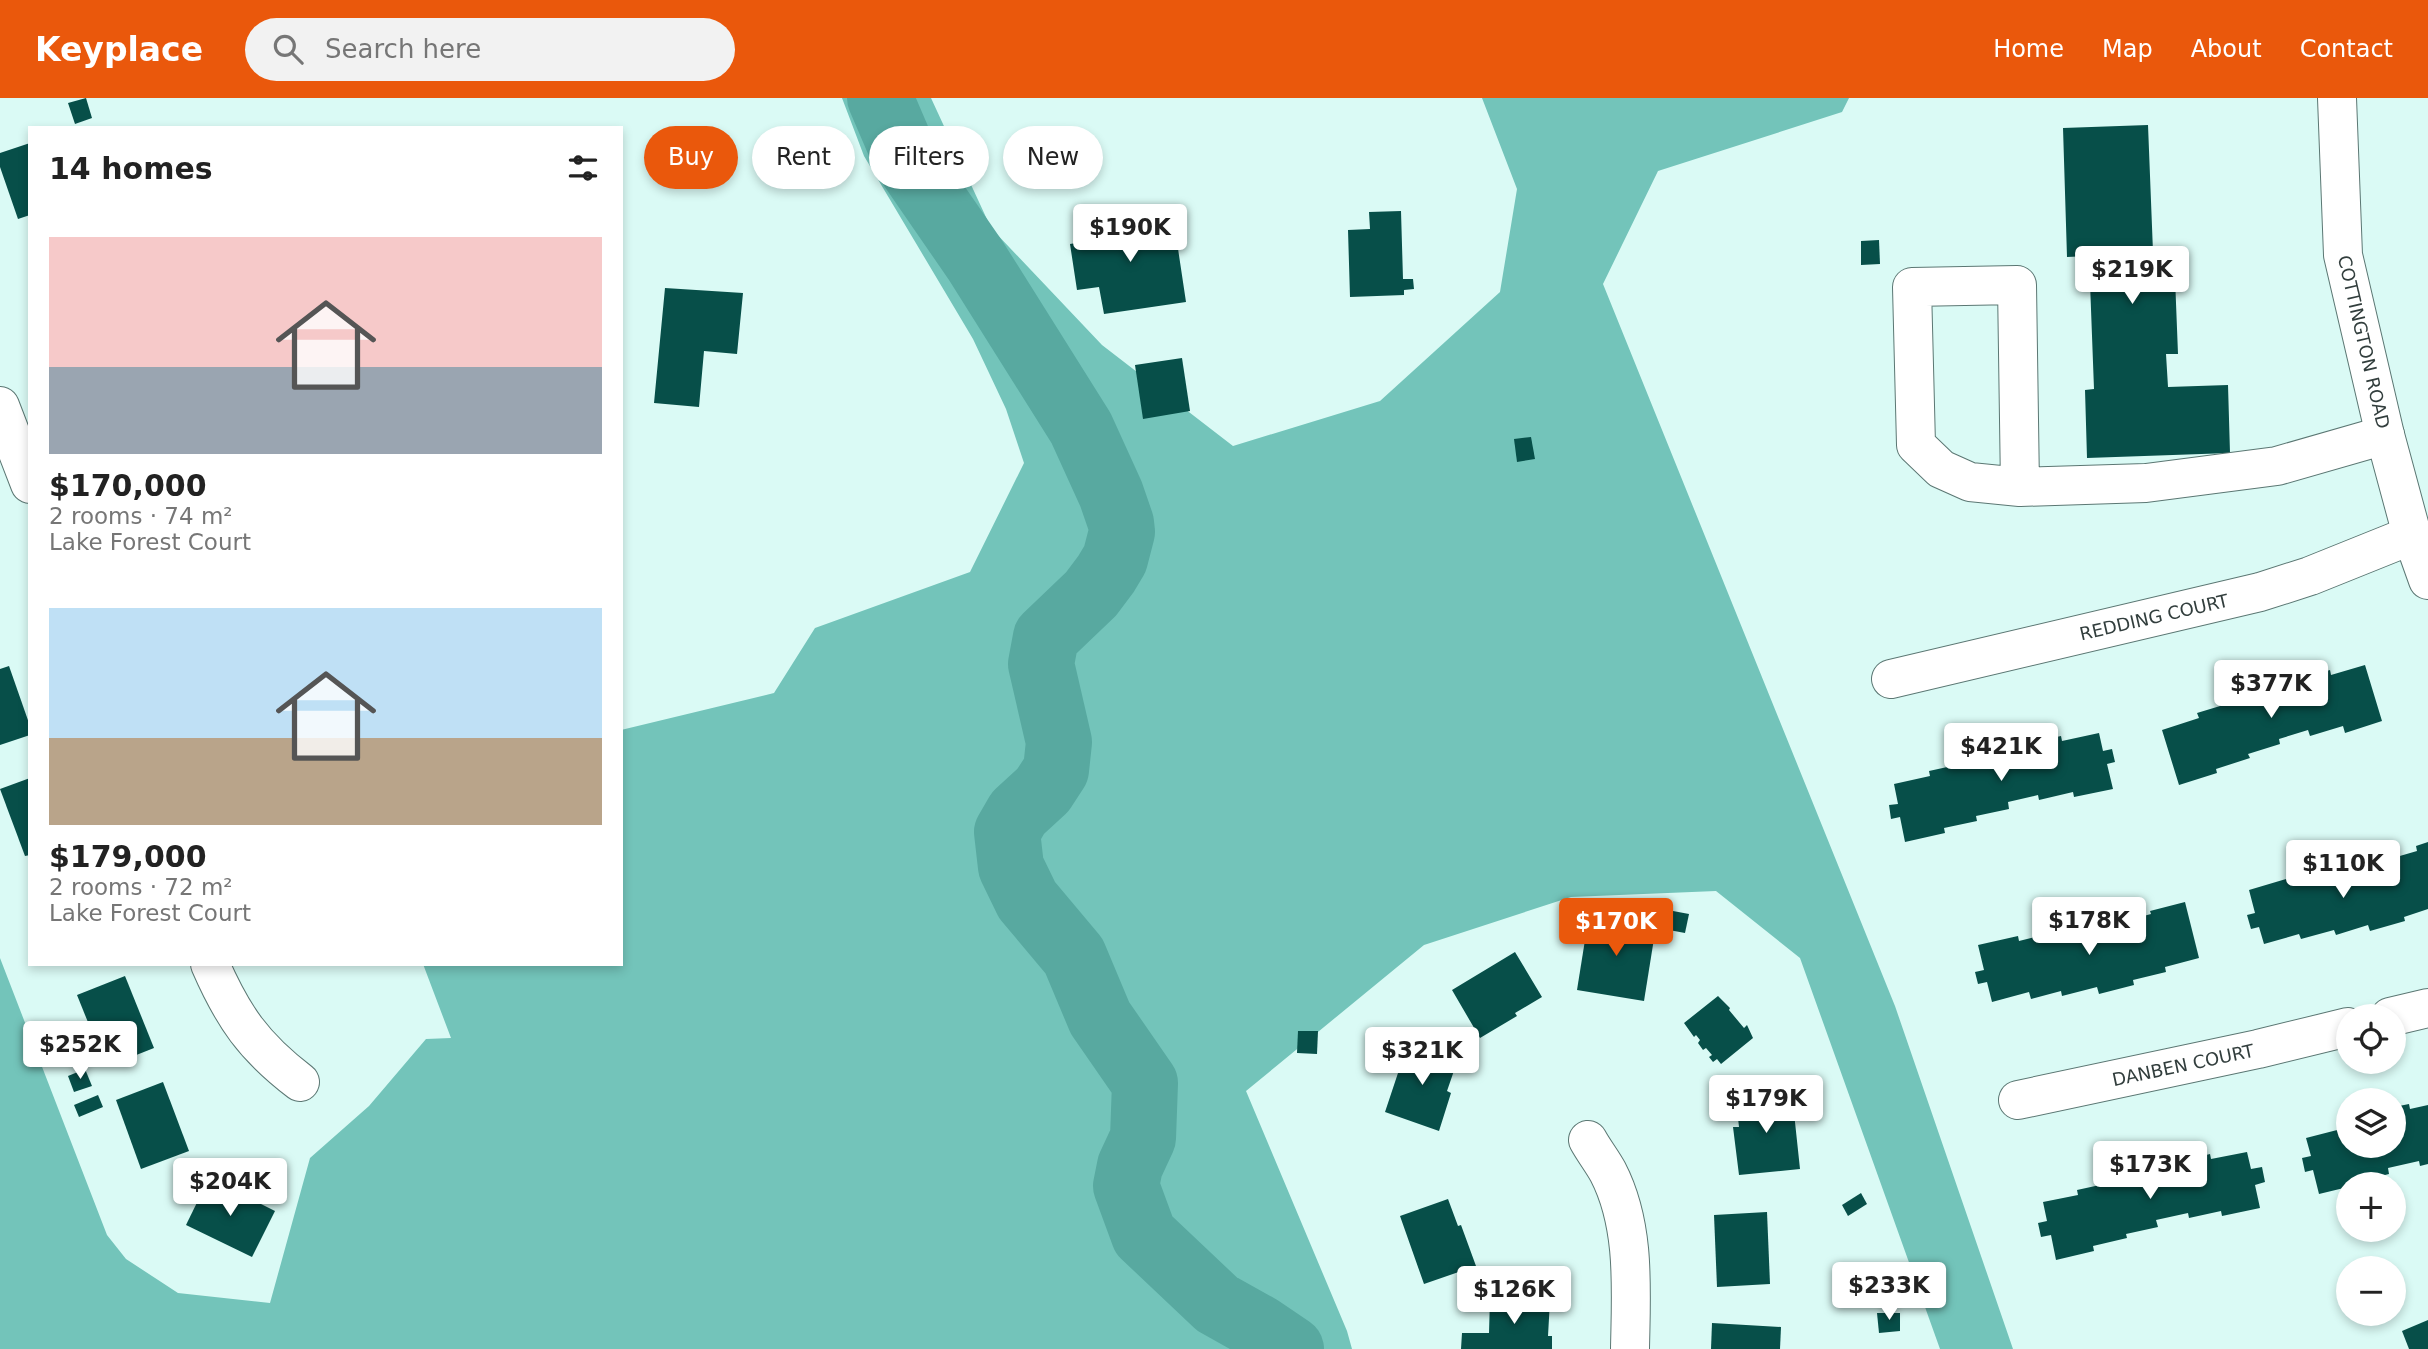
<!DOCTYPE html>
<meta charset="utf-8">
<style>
:root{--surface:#fff;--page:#f2f2f2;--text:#222;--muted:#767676;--accent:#ea580c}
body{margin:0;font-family:"DejaVu Sans",sans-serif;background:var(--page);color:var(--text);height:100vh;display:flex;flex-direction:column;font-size:26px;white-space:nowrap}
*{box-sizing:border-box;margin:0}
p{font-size:23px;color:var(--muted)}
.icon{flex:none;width:38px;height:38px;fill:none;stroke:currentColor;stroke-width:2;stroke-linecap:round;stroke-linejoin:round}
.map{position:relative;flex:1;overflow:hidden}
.details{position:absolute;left:28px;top:28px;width:595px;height:840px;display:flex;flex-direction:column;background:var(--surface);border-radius:0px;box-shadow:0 4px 10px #0003}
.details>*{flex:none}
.banner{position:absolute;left:644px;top:28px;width:665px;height:63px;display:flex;gap:14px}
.fabs{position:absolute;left:2336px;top:906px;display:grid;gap:14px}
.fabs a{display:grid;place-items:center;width:70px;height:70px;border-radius:50%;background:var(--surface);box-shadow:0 4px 10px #0003;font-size:35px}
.price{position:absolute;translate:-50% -60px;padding:0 16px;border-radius:7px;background:#fff;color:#222;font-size:23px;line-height:46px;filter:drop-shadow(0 2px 4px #0008)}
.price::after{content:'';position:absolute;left:50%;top:42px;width:21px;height:16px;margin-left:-10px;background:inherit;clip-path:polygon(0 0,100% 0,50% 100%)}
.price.selected{background:var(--accent);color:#fff}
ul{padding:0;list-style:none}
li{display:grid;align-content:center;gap:14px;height:371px;padding:0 21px}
li span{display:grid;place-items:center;height:217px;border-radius:0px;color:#555}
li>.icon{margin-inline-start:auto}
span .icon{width:126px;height:126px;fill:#fffc;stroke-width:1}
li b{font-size:30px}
h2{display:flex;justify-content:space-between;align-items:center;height:84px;padding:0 21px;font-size:30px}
.pill{padding:0 24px;border-radius:32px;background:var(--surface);box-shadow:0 4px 10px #0003;font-size:24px;line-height:63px}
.pill.selected{background:var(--accent);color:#fff}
header{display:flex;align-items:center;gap:42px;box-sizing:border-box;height:98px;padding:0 35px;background:var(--accent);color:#fff}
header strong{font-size:33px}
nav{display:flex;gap:38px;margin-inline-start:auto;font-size:24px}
.search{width:490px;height:63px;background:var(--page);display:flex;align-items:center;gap:18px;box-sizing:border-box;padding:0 24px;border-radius:38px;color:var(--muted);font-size:26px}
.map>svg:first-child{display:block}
.forest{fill:#73c4ba}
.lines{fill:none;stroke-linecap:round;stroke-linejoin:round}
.river{stroke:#58a9a0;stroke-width:66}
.building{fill:#074f49}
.minor-casing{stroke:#5b7773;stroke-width:40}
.minor{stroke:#fff;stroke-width:38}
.labels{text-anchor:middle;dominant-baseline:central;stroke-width:7;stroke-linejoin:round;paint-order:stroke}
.street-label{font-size:18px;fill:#323e3d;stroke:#fff}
</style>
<header>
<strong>Keyplace</strong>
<div class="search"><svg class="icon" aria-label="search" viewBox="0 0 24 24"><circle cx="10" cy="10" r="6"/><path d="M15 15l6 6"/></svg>Search here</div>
<nav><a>Home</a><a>Map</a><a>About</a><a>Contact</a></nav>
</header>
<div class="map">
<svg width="2428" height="1251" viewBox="0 0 2428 1251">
<rect width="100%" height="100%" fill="#dafaf5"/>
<path class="forest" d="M842,0H931L991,130L1102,247L1233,348L1380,303L1500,194L1517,91L1482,0H1849L1842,14L1658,73L1603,186L1895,908L2013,1251H1940L1800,860L1716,793L1571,799L1424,847L1246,993L1347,1233L1352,1251H0V860L107,1137L126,1161L178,1195L270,1205L310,1060L369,1008L426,941L451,940L423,866H621V632L774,595L815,530L970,474L1024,365L1006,311L973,241L864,58Z"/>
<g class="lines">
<path class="river" d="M880,0L907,63L976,163L1081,330L1111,396L1121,425L1122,434L1115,461L1106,476L1091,496L1046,539L1041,566L1059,644L1056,672L1043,692L1018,715L1007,734L1011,769L1027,802L1074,858L1100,920L1145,985L1143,1040L1130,1068L1126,1088L1144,1137L1217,1206L1260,1230L1291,1251"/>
</g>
<g class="building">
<path d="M86,0L92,20L75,26L68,5Z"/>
<path d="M2148,27L2153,154H2174L2178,256H2166L2168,289L2228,287L2230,355L2087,360L2085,292L2094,291L2089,158L2067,159L2063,30Z"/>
<path d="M30,45V117L18,121L0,69V55Z"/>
<path d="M1401,113L1403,181H1413L1414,191L1404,192V197L1350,199L1348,132L1370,131L1369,114Z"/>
<path d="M1138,114L1140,129L1174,124L1186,204L1104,216L1099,189L1077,192L1070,146L1094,142L1093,136L1098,135L1095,120Z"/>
<path d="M1879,142L1880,166L1861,167V143Z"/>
<path d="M665,190L743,195L737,256L704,253L699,309L654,305Z"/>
<path d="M1182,260L1190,313L1143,321L1135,267Z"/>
<path d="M1531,339L1535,361L1517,364L1514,341Z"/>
<path d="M2365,567L2382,623L2345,635L2343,628L2310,638L2308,632L2279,641L2280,646L2248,656L2250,660L2216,671L2217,675L2179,687L2162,632L2199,620L2197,615L2230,605V601L2261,592L2260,587L2295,576L2297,582L2330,572L2331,577Z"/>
<path d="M9,568L30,628V637L0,647V571Z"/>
<path d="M2099,635L2103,653L2112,651L2115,664L2107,666L2113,691L2074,699L2073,694L2039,702L2038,697L2008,704L2009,711L1976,718L1977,723L1944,730L1945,735L1905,744L1900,719L1891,721L1889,707L1898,706L1894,686L1930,678L1929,673L1961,666L1960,660L1994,653L1993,648L2028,641L2029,645L2061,638L2062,643Z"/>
<path d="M30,680V757L25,758L0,691Z"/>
<path d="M2428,744V811L2404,819L2405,823L2370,833L2368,827L2336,837L2334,832L2301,841L2299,836L2264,846L2259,829L2251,831L2247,817L2255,815L2249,792L2286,781L2288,785L2319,776L2321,782L2355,771L2357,777L2387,768L2386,762L2417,753L2416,748Z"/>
<path d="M2185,804L2199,860L2165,869L2166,874L2133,882L2134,887L2099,896L2097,889L2062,898L2061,893L2031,901L2029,894L1992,904L1987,884L1978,886L1975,874L1984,872L1978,847L2018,838L2019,843L2051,835L2053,841L2086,833L2087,837L2119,830L2117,825L2151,816L2150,813Z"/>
<path d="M1673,813L1689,816L1685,835L1669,832Z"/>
<path d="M1589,817L1656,828L1644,903L1577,892Z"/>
<path d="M1515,854L1542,899L1515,915L1517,918L1480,940L1452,892Z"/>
<path d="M125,878L154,950L106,969L77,897Z"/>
<path d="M1718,898L1730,910L1729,912L1744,930L1747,927L1753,940L1721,966L1717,961L1713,964L1709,959L1712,957L1706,950L1703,952L1698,945L1700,942L1696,937L1694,939L1684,925Z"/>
<path d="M1298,933H1318L1317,956L1297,955Z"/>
<path d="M1408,945L1458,961L1447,993L1451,995L1439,1033L1385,1014Z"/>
<path d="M85,971L92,988L74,994L68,978Z"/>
<path d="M163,984L189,1053L141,1071L116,1002Z"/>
<path d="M1792,996L1800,1071L1739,1077L1733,1029H1739L1736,1002Z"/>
<path d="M98,997L103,1009L79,1019L74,1007Z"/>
<path d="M2409,1006L2410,1011L2428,1007V1066L2420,1068L2419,1063L2388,1070L2389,1076L2357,1084V1087H2348V1089L2319,1096L2313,1072L2305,1074L2302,1060L2311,1058L2306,1040L2341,1031L2340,1026L2348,1024V1048H2394V1009Z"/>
<path d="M2247,1054L2251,1071L2262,1069L2265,1084L2255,1087L2260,1110L2222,1118L2221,1113L2189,1120L2188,1115L2156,1122L2158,1129L2126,1136L2127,1140L2093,1148L2094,1153L2056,1162L2051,1137L2041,1139L2038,1125L2047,1123L2043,1104L2078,1097L2077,1092L2109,1085L2108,1079L2143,1071L2142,1067L2177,1059L2178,1064L2210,1056L2211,1061Z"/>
<path d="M209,1080L275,1113L252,1159L186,1127Z"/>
<path d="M1861,1095L1867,1106L1848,1118L1842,1107Z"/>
<path d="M1448,1101L1458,1128L1461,1127L1476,1168L1424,1186L1400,1118Z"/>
<path d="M1767,1114L1770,1186L1717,1189L1714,1117Z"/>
<path d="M1490,1200L1550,1202L1548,1238H1552V1251H1461L1462,1235H1489Z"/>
<path d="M1877,1215H1900V1233L1879,1235Z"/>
<path d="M2428,1222V1251H2409L2402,1233Z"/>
<path d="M1712,1225L1781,1229L1780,1251H1711Z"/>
</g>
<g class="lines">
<defs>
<g id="minor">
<path d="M2337,0L2343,157L2385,337L2412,437L2428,482"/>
<path d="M0,308L30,386"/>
<path d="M2020,389L2017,187L1912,189L1916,347L1941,371L1970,384L2020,389L2146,385L2277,368L2385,337"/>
<path d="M1891,581L2260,494L2310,478L2412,437"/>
<path d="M210,866C233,919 254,949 300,984"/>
<path d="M2390,919L2428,910"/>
<path d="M2018,1002L2258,951L2348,929"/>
<path d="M1588,1042C1594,1053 1602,1063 1608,1074C1636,1128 1631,1193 1630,1251"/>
</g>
</defs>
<use href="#minor" class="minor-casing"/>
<use href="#minor" class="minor"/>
</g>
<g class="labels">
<g class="street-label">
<text transform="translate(2364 244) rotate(77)">COTTINGTON ROAD</text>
<text transform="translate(2154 519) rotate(-13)">REDDING COURT</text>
<text transform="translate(2183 967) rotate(-12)">DANBEN COURT</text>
</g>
</g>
</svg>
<div class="fabs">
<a><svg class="icon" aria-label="locate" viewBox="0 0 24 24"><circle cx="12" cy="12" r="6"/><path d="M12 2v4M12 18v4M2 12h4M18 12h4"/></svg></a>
<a><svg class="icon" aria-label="layers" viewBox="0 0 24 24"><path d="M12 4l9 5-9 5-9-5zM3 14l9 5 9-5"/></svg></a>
<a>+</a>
<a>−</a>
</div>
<b class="price" style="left:1130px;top:166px">$190K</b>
<b class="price" style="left:2132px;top:208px">$219K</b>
<b class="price" style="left:2271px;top:622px">$377K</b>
<b class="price" style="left:2001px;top:685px">$421K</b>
<b class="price" style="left:2343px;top:802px">$110K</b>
<b class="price" style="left:2089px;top:859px">$178K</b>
<b class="price selected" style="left:1616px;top:860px">$170K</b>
<b class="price" style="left:80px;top:983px">$252K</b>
<b class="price" style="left:1422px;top:989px">$321K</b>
<b class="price" style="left:1766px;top:1037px">$179K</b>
<b class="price" style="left:2150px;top:1103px">$173K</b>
<b class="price" style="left:230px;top:1120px">$204K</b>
<b class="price" style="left:1889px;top:1224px">$233K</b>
<b class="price" style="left:1514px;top:1228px">$126K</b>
<div class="banner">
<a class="pill selected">Buy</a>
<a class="pill">Rent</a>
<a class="pill">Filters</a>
<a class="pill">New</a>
</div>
<section class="details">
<h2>14 homes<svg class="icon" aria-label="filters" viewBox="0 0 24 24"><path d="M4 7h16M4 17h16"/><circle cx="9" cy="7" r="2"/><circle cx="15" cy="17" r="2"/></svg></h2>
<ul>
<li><span style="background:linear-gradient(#f6c9c9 60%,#9aa5b1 0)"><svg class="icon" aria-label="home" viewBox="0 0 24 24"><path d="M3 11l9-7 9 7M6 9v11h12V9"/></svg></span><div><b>$170,000</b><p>2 rooms · 74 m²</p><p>Lake Forest Court</p></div></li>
<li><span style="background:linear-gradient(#bfe0f5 60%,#b9a48a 0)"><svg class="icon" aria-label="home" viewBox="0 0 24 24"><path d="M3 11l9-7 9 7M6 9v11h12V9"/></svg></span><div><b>$179,000</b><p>2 rooms · 72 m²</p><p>Lake Forest Court</p></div></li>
</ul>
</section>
</div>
